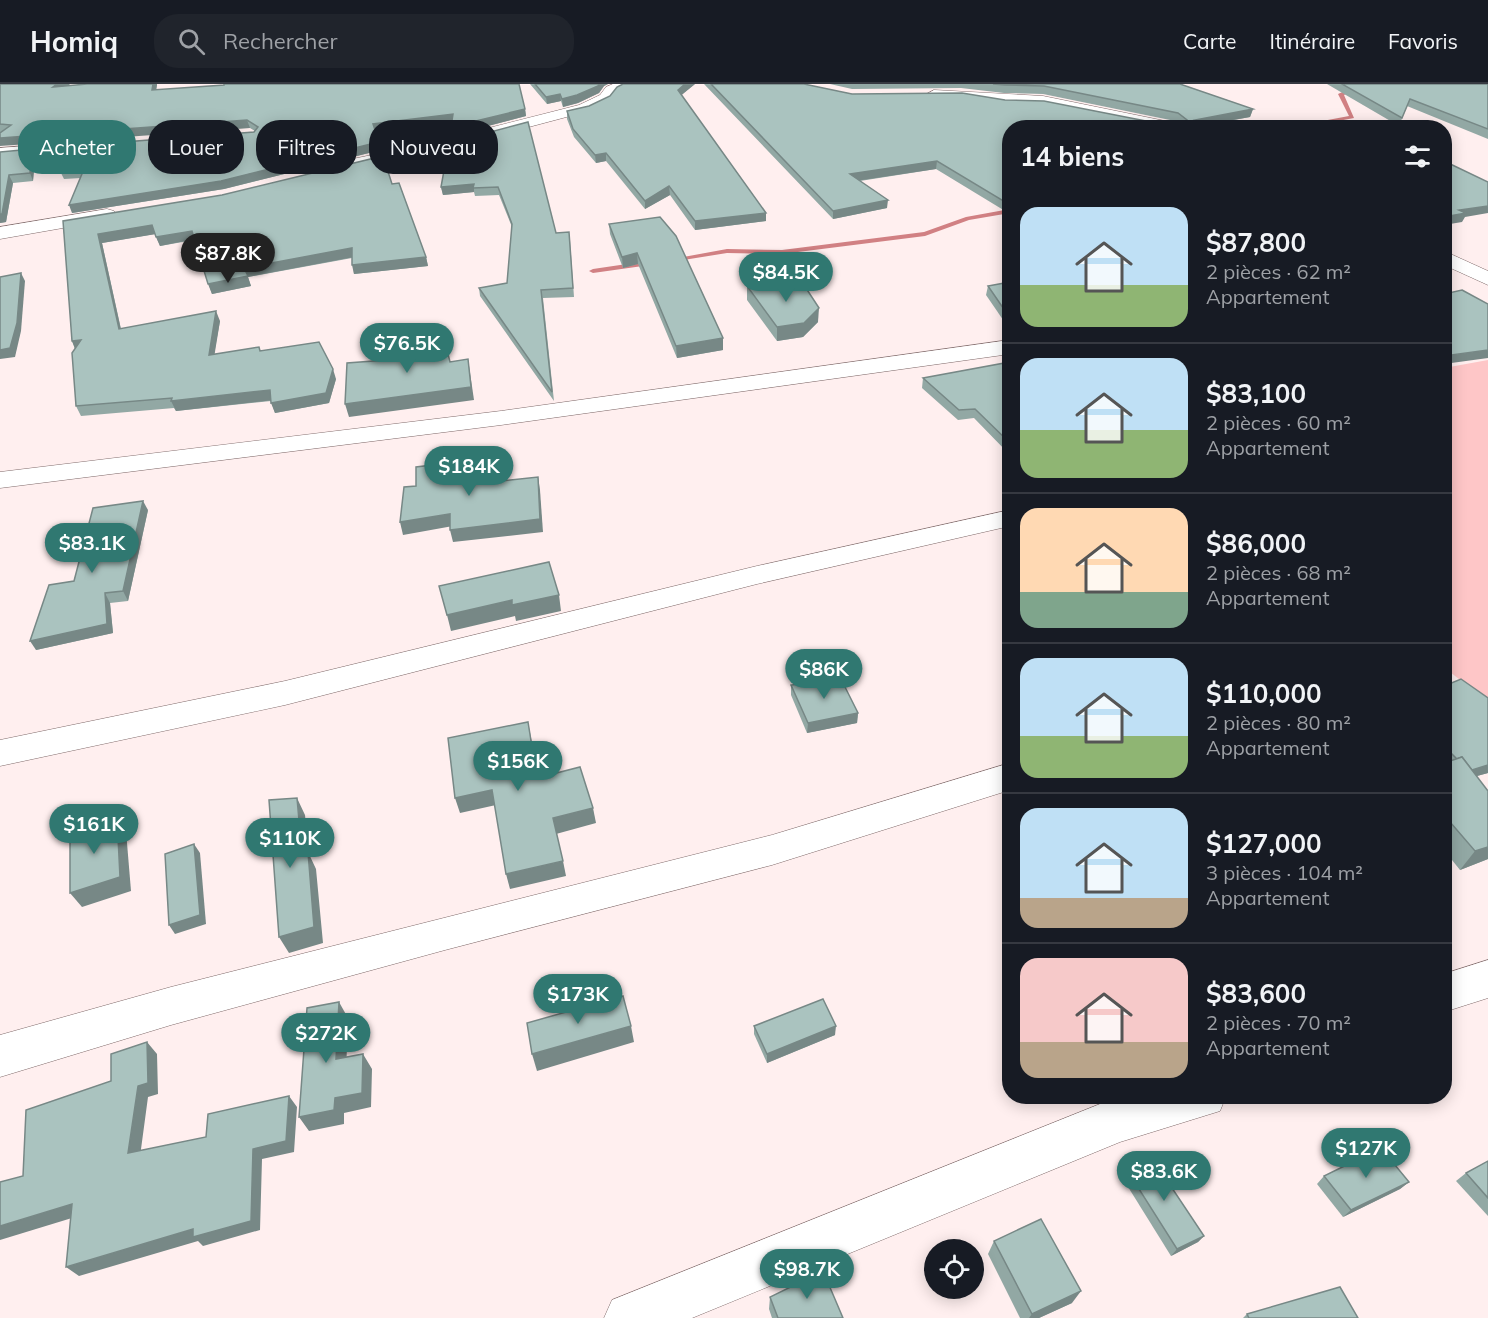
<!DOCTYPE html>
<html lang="fr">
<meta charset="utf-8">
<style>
:root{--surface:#171b24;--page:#20242c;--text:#f1f3f6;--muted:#9ea1a6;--line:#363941;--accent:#307871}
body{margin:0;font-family:Mulish,sans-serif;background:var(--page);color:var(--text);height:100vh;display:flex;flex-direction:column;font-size:22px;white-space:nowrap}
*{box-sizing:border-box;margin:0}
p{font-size:20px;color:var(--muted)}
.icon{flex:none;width:33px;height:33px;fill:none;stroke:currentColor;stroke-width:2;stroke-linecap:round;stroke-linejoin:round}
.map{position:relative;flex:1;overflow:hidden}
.sheet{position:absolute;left:1002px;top:36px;width:450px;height:984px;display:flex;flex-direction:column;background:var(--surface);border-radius:24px;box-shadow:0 3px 15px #0003}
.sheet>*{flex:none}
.banner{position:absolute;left:18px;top:36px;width:570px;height:54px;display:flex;gap:12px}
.controls{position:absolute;left:924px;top:1155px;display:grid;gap:12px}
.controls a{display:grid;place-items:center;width:60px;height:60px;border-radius:50%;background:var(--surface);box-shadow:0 3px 15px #0003;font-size:30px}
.price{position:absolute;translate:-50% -51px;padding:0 14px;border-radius:21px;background:var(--accent);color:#fff;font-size:20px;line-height:39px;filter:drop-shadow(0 2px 3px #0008)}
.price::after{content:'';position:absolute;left:50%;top:36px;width:18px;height:14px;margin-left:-9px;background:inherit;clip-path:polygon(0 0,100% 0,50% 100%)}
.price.current{background:#222;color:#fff}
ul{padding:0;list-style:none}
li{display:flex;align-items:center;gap:18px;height:150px;padding:0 18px}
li+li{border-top:2px solid var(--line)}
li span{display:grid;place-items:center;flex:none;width:168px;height:120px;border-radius:18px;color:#555}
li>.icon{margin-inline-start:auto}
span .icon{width:72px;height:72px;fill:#fffc;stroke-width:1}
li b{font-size:26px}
h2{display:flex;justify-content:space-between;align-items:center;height:72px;padding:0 18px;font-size:26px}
.chip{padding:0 21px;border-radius:24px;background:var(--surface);box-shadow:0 3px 15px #0003;font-size:21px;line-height:54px}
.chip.current{background:var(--accent);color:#fff}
header{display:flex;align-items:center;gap:36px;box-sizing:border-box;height:84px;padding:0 30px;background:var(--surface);border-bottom:2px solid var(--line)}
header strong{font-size:28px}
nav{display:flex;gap:33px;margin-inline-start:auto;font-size:21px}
.search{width:420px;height:54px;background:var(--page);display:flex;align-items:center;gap:15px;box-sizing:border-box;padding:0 21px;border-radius:24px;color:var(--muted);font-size:22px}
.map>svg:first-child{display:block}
.green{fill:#fec6c7}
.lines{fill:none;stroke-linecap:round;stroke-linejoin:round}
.stream{fill:#d18083;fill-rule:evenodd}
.minor-casing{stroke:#7f6a6a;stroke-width:1}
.minor{fill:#fff;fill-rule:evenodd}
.wall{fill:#92a8a4}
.shaded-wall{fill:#778886}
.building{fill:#aac3bf;stroke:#778886;stroke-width:1.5}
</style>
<header>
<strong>Homiq</strong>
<div class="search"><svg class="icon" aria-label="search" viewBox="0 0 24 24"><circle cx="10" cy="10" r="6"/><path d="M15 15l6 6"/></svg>Rechercher</div>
<nav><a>Carte</a><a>Itinéraire</a><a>Favoris</a></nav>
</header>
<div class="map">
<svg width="1488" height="1234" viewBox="0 0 1488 1234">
<rect width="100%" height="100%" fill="#ffefef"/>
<path class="green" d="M1488,276V618L1445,584L1444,284Z"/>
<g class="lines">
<g class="stream">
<path d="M1360,0H1367L1344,11L1354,34L1301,44H1285L1349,32L1338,10Z"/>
<path d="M1010,125V129L969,136L925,152L782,170L727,169L671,178L667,176L727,165L782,166L924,148L966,133Z"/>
<path d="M654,176H657V180L593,189L589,187L593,185Z"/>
</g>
<defs>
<g id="minor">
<path d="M613,0H633L616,9L610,17L589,27L431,69L339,88L333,87L330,83L333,79L430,59L579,21L600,11L606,3Z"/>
<path d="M934,6L1043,12L1175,39L1183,44H1149L1043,22L1004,21L986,16L929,13L927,10Z"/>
<path d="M103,56L109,58L111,61L109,64L0,74V64Z"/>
<path d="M107,125L114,127L116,131L114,135L0,155V143Z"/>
<path d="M1444,167L1488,187V201L1444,181Z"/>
<path d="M1010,256V270L501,341L0,404V388L501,327Z"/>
<path d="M1010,426V442L757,500L285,621L0,682V656L285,597L757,482Z"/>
<path d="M1010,679V706L772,781L445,866L171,941L0,993V951L171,903L772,751Z"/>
<path d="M1488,876V914L1444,928V890Z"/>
<path d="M1120,1012H1226L1220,1027L1120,1058L692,1234H604L612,1216Z"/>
</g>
</defs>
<use href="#minor" class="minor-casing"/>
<use href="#minor" class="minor"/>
</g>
<g class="wall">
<path d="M0,0H70L67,2L87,0H157L156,6L525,25L526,32L453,51L451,43L452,38L376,48L381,66L224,105L72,129L81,94L64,95L60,87L254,48L255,47L250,44L0,48Z"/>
<path d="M530,0H608L604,2L599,9L578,19L563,23L561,17L547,20Z"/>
<path d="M695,0L681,11L766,129V137L695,146L670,111L645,125L606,77L596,79L574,53L567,35V27L589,22L610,12Z"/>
<path d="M704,0H804L852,10L1151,38H1178L1175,37L1043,10L1004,9L961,4L852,5L830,0H1180L1253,25L1250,33L1207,41L1010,44V130L936,85L860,97L887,124L833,135Z"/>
<path d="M1327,0H1488V55L1407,22L1399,42Z"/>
<path d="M449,59L556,149L570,156L574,213L543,214L554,317L480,212L479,204L507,199L512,143L499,111L475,112L474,108L443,111L441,103Z"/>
<path d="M0,68L35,74L33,97L13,99L6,138L0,139Z"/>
<path d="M392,100L426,173L428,182L354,190L352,174L248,193L251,202L212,210L194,156L160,162L155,150L102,159L121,245L220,237L214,270L261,267L336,295L329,319L275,329L271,317L176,327L174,324L81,332L76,322L75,265L72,257L63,137Z"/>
<path d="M609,140L723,254V266L677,274L638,180L623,184L610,150Z"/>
<path d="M1010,198V246L986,211L988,202Z"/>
<path d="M747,202L818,238L803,253L777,257L747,216Z"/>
<path d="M1010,278V371L974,334L958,336L922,304L923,294Z"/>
<path d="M148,426L128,517L110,519L113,549L36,566L74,497Z"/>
<path d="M791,601L858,629L857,639L807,649L791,611Z"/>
<path d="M1444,602L1488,614V689L1477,692L1488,775L1460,786L1444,766Z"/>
<path d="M754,942L835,951L767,979L754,950Z"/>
<path d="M1488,1077V1132L1456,1097L1466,1089Z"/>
<path d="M1125,1083L1204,1152L1198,1158L1171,1172L1120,1090Z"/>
<path d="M1324,1092L1409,1098L1400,1105L1343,1133L1317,1100Z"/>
<path d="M994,1157L1072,1219L1039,1234H1020L988,1170Z"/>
<path d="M770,1213L843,1234H772L769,1225Z"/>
<path d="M1247,1230L1358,1234H1243Z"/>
</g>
<g class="shaded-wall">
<path d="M57,0H70L56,10L53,3Z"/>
<path d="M153,0H157V1L155,13L152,6Z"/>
<path d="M599,0H608L604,2L599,9L578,19L563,23L562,15Z"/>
<path d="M685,0H695L678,14V6Z"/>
<path d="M560,10L561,17L547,20L546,13Z"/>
<path d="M525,25L526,32L453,51L451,43Z"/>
<path d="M1253,25L1250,33L1193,43L1195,36Z"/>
<path d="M453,30L455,38L375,48L373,40Z"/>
<path d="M247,36L250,44L0,62V54Z"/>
<path d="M379,58L381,66L224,105L72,129L69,121Z"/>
<path d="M32,65L35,74L33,97L30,89Z"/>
<path d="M606,69V77L596,79L595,71Z"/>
<path d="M937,77L936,85L849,98L850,90Z"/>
<path d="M9,91L13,99L6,138L0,139V130Z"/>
<path d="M474,100V108L443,111L441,103Z"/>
<path d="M669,102L670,111L645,125V117Z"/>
<path d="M888,116L887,124L833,135V127Z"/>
<path d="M1488,122V129L1465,133L1462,138L1444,141V133L1459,126Z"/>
<path d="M766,129V137L695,146V137Z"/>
<path d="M152,141L156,150L102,159L123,255L119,245L98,150Z"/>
<path d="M192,147L195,155L160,162L156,153Z"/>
<path d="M352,164L354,173L248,193L251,202L212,210L208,200L244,184Z"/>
<path d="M637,169L638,180L623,184L622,173Z"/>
<path d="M426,173L428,182L354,190L352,181Z"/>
<path d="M21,189L25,197L21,247L15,273L0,275V266Z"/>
<path d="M819,224L818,238L803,253L777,257V243Z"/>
<path d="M216,227L220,237L213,280L209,271Z"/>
<path d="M723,254V266L677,274L676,262Z"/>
<path d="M81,256L76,267L72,257Z"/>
<path d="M1488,266V274L1444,280V272Z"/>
<path d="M468,275L474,316L349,333L345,320Z"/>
<path d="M333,285L336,295L329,319L275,329L271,319Z"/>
<path d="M270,306L274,316L176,327L171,317Z"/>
<path d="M474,376L476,389L478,413L475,400Z"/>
<path d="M538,393L540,406L543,448L453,458L450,446Z"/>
<path d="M143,417L148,426L128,517L123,507Z"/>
<path d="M450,430L453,442L403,451L400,438Z"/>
<path d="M105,509L110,519L113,549L36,566L30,557Z"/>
<path d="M559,511L561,527L516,537L515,532L451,547L447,531L512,516Z"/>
<path d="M858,629L857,639L807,649L808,639Z"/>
<path d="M528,638L531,654L540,709L537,694Z"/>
<path d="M1488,681V689L1462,696L1469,687Z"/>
<path d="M492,706L496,721L460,729L455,714Z"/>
<path d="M297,714L305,731L309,770L316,785L323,859L289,869L279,853L302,770Z"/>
<path d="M593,724L596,739L556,750L553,734Z"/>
<path d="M117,733L126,747L131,807L82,823L70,809Z"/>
<path d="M194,760L200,769L206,840L175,850L169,841Z"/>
<path d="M1488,763V775L1460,786L1475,767Z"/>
<path d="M563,777L566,792L510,805L506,790Z"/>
<path d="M339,918L348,934L346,990L336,975Z"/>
<path d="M631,942L634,958L537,987L532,970Z"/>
<path d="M836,942L835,951L767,979V970Z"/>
<path d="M147,958L157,970L158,1010L148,1013L139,1080L128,1069L138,1002Z"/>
<path d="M363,970L372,985L371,1023L344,1029V1040L309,1047L299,1033L335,1014Z"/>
<path d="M289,1012L297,1023L294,1068L262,1075L260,1146L203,1162L198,1157L79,1192L66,1183L193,1145L253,1065Z"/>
<path d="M1409,1098L1400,1105L1343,1133L1351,1126Z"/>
<path d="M72,1120L85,1130L0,1156V1142Z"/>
<path d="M1204,1152L1198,1158L1171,1172L1177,1165Z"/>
<path d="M1081,1207L1072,1219L1039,1234H1029L1032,1230Z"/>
</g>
<g class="building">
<path d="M0,0H57L53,3L87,0H153L152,6L224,1V0H519L525,25L451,43L453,30L373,40L379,58L221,97L69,121L84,85L60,87L58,63L254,48L258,43L247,36L0,54V49L11,41L0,40Z"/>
<path d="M535,0H599L598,2L577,11L562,15L560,10L546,13Z"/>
<path d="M623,0H685L678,6L766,129L695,137L669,102L645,117L606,69L595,71L573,45L567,27L589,22L610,12L617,3Z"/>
<path d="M711,0H804L852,10L962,9L1005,16L1044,17L1151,38L1185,39L1187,36L1178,29L1044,2L1005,1L993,0H1180L1253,25L1195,36L1213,44H1010V121L937,77L850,90L888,116L833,127Z"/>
<path d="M1342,0H1488V45L1410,15L1402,34Z"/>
<path d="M528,38L556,149L569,148L573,204L541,206L552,308L479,204L507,199L512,140L498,103L473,104L474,100L441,103L449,59Z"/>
<path d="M32,65L30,89L9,91L2,130H0V68Z"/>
<path d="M383,72L392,100L399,99L426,173L352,181V164L244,184L248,192L208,200L192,147L156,153L152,141L98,150L119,245L216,227L209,271L259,263L260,267L319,258L333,285L326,309L271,319L270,306L171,317L172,314L76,322L72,269L81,256L72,257L63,137L222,111Z"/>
<path d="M1444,77L1488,98V122L1459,126L1466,129L1444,133Z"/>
<path d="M660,133L676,152L723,254L676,262L637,169L622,173L609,140Z"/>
<path d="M21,189L17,239L10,264L0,266V193Z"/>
<path d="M802,198L819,224L804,239L777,243L747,202Z"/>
<path d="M1010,198V234L988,202Z"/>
<path d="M1462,206L1488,220V266L1444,272V210Z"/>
<path d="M444,254L450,278L468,275L471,303L345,320L347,279L400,275L397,262Z"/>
<path d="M1010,278V359L975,325L959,326L923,294Z"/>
<path d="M474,376L475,400L538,393L540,435L450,446V430L400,438L404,403L416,402V383Z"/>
<path d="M143,417L123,507L105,509L107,540L30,557L49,501L74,497L93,424Z"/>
<path d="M549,478L559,511L512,521V516L447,531L439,502Z"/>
<path d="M841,595L858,629L808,639L791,601Z"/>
<path d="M1461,595L1488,614V681L1472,686L1462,673L1457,675L1444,662V602Z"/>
<path d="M528,638L537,694L580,683L593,724L553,734L563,777L506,790L492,706L455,714L448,654Z"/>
<path d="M1462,673L1488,707V763L1475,767L1444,731V679Z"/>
<path d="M297,714L302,770L308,768L314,843L279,853L269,716Z"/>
<path d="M117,733L120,793L70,809V747Z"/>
<path d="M194,760L200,831L169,841L165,770Z"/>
<path d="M623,912L631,942L532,970L527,939Z"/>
<path d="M823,915L836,942L767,970L754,942Z"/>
<path d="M339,918L336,975L363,970L362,1009L335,1014L334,1026L299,1033L307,924Z"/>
<path d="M147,958L148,999L138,1002L128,1069L206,1053L208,1030L289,1012L286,1057L253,1065L251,1137L193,1153V1145L66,1183L72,1120L0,1142V1098L23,1092L26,1026L111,997V970Z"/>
<path d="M1381,1064L1409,1098L1351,1126L1324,1092Z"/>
<path d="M1148,1068L1204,1152L1177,1165L1125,1083Z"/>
<path d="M1488,1077V1114L1466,1089Z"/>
<path d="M1041,1135L1081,1207L1032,1230L994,1157Z"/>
<path d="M823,1187L843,1234H778L770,1213Z"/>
<path d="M1340,1203L1358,1234H1249L1247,1230Z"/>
</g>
</svg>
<div class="controls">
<a><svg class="icon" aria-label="locate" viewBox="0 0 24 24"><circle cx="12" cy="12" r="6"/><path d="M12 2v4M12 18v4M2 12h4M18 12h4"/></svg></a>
</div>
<b class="price current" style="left:228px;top:200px">$87.8K</b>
<b class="price" style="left:786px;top:219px">$84.5K</b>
<b class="price" style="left:407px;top:290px">$76.5K</b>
<b class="price" style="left:469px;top:413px">$184K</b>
<b class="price" style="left:92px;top:490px">$83.1K</b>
<b class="price" style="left:824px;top:616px">$86K</b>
<b class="price" style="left:518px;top:708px">$156K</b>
<b class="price" style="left:94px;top:771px">$161K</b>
<b class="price" style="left:290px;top:785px">$110K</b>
<b class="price" style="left:578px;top:941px">$173K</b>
<b class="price" style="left:326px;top:980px">$272K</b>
<b class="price" style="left:1366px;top:1095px">$127K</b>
<b class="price" style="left:1164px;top:1118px">$83.6K</b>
<b class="price" style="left:807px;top:1216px">$98.7K</b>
<div class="banner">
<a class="chip current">Acheter</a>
<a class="chip">Louer</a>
<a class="chip">Filtres</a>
<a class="chip">Nouveau</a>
</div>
<section class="sheet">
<h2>14 biens<svg class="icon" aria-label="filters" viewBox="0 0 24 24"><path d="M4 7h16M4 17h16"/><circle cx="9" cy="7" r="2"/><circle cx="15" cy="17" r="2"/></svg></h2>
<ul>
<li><span style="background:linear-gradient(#bfe0f5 65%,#8fb573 0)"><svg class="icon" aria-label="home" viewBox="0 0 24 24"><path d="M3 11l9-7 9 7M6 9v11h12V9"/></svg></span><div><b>$87,800</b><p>2 pièces · 62 m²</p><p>Appartement</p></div></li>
<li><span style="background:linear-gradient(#bfe0f5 60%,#8fb573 0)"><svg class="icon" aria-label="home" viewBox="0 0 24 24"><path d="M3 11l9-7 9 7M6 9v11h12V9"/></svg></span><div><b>$83,100</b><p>2 pièces · 60 m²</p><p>Appartement</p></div></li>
<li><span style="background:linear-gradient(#ffd9b3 70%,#7fa58c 0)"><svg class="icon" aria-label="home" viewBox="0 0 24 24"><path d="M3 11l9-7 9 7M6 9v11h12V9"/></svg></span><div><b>$86,000</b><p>2 pièces · 68 m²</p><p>Appartement</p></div></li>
<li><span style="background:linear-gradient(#bfe0f5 65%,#8fb573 0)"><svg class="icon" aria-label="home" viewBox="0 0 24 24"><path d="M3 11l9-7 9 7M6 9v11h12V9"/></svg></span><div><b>$110,000</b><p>2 pièces · 80 m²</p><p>Appartement</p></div></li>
<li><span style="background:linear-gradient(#bfe0f5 75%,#b9a48a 0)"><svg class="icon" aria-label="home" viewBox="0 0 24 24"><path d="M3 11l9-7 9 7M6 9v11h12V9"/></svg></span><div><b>$127,000</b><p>3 pièces · 104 m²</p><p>Appartement</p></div></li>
<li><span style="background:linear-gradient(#f6c9c9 70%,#b9a48a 0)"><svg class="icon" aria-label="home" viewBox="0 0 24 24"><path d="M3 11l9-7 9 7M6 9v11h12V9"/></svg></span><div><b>$83,600</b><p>2 pièces · 70 m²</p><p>Appartement</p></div></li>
</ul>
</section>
</div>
